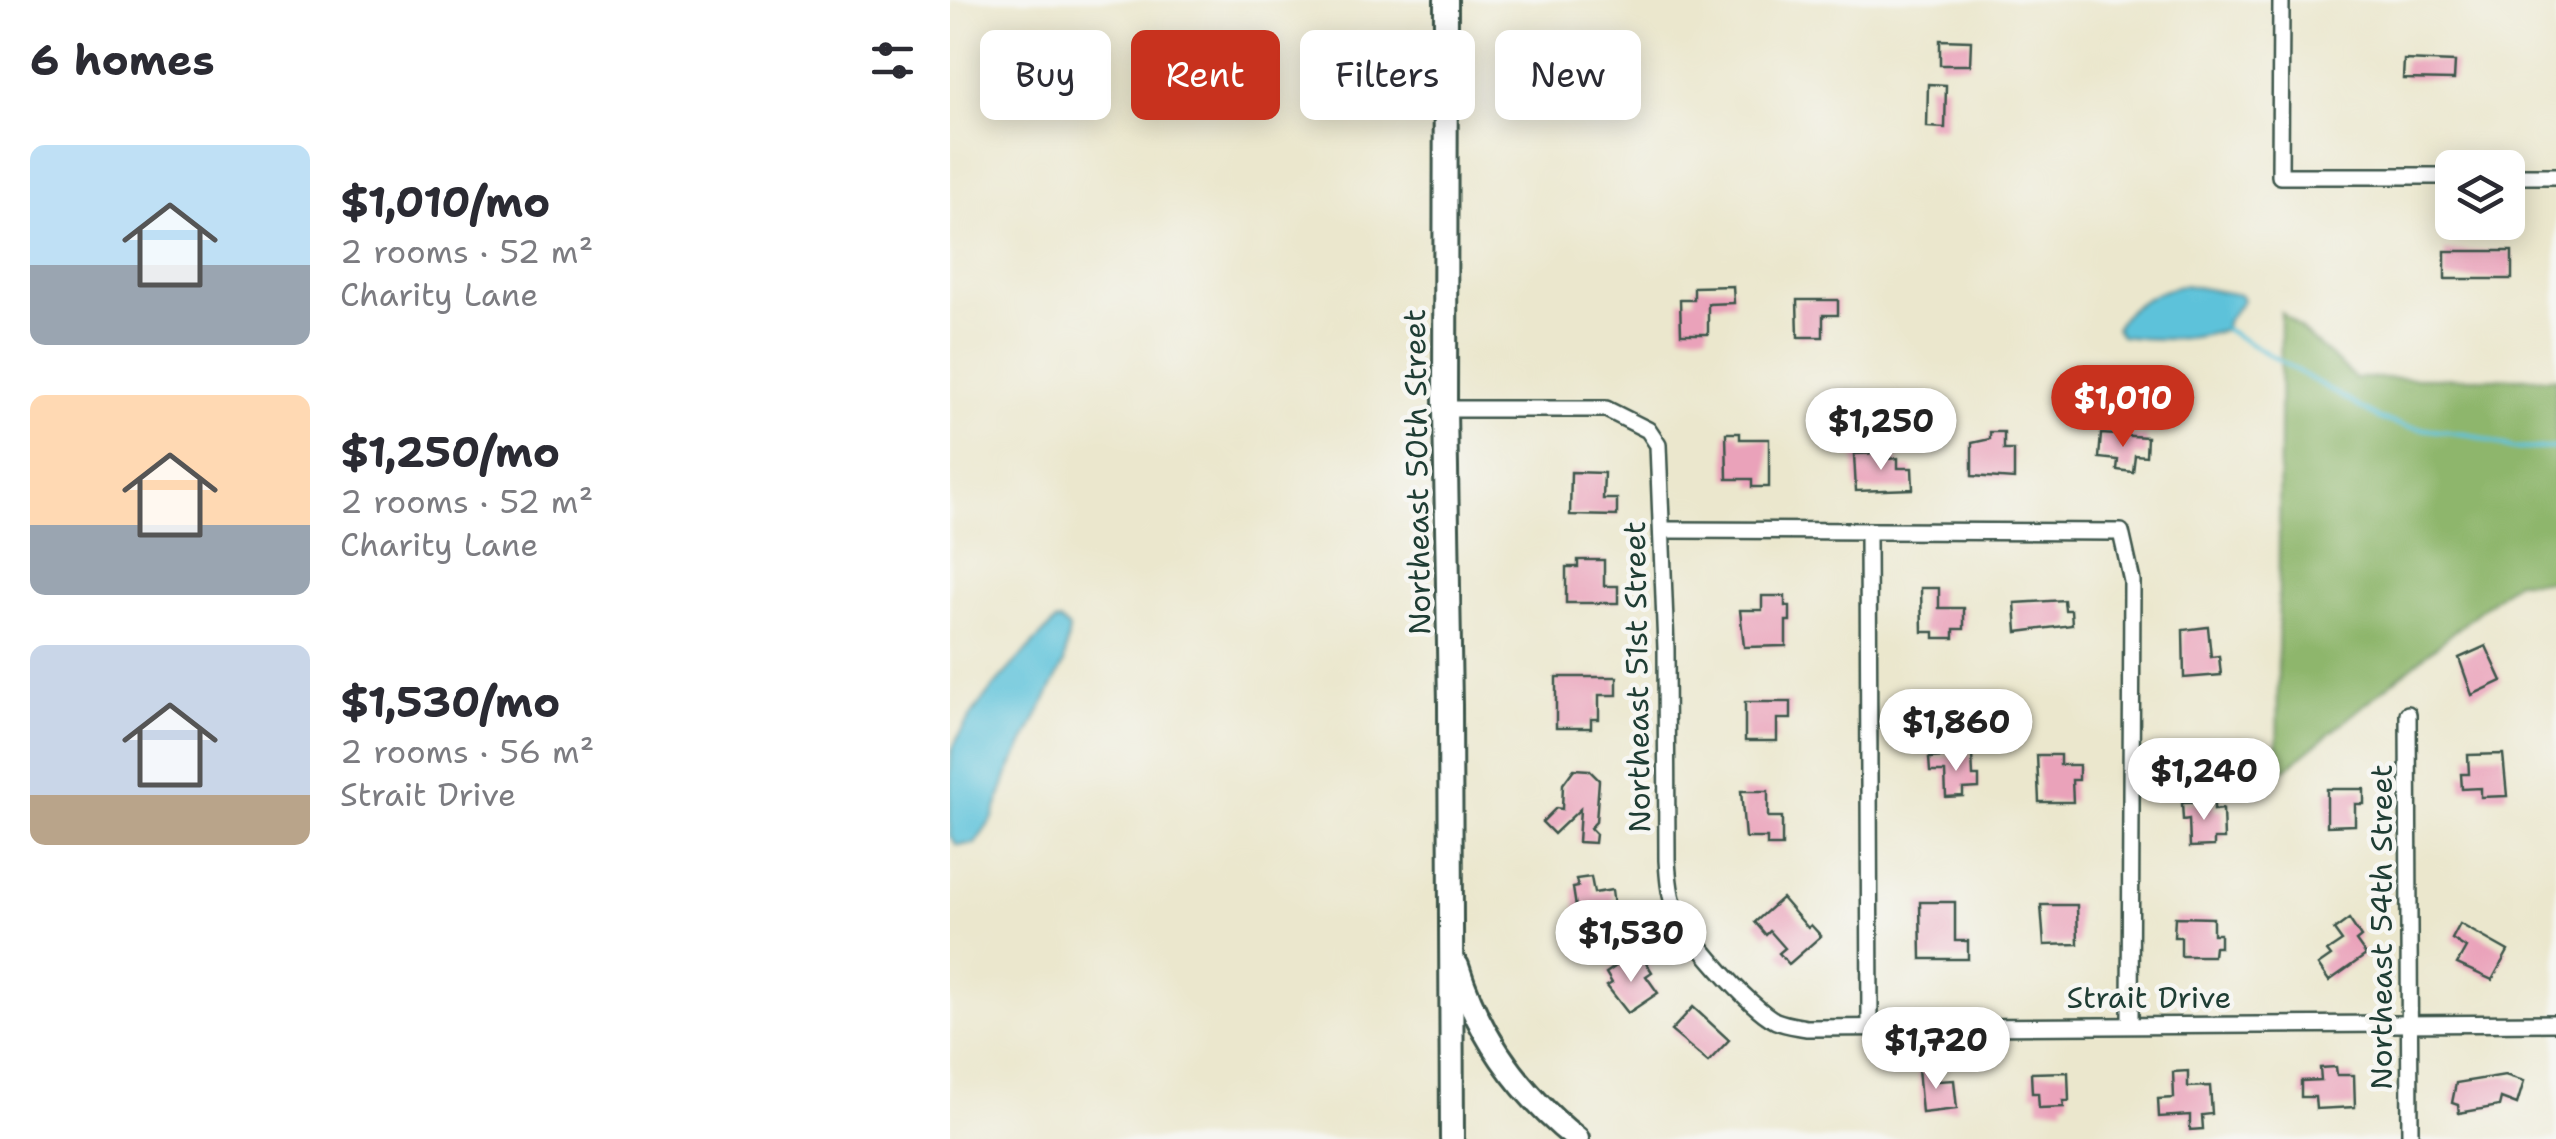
<!DOCTYPE html>
<meta charset="utf-8">
<style>
:root{--surface:#fff;--page:#f2f2f3;--text:#2b2b33;--muted:#7c7c81;--accent:#c8321e}
body{margin:0;font-family:"Shantell Sans",sans-serif;background:var(--page);color:var(--text);height:100vh;display:flex;flex-direction:column;font-size:38px;white-space:nowrap}
*{box-sizing:border-box;margin:0}
p{font-size:32px;color:var(--muted)}
.icon{flex:none;width:55px;height:55px;fill:none;stroke:currentColor;stroke-width:2;stroke-linecap:round;stroke-linejoin:round}
.map{position:relative;flex:1;overflow:hidden}
.panel{display:flex;flex-direction:column;background:var(--surface);width:950px}
.panel>*{flex:none}
.banner{position:absolute;left:30px;top:30px;width:950px;height:90px;display:flex;gap:20px}
.tools{position:absolute;left:1485px;top:150px;display:grid;gap:20px}
.tools a{display:grid;place-items:center;width:90px;height:90px;border-radius:15px;background:var(--surface);box-shadow:0 5px 25px #0003;font-size:50px}
.price{position:absolute;translate:-50% -85px;padding:0 22px;border-radius:35px;background:#fff;color:#222;font-size:32px;line-height:65px;filter:drop-shadow(0 2px 5px #0008)}
.price::after{content:'';position:absolute;left:50%;top:60px;width:30px;height:22px;margin-left:-15px;background:inherit;clip-path:polygon(0 0,100% 0,50% 100%)}
.price.current{background:var(--accent);color:#fff}
ul{padding:0;list-style:none}
li{display:flex;align-items:center;gap:30px;height:250px;padding:0 30px}
li span{display:grid;place-items:center;flex:none;width:280px;height:200px;border-radius:15px;color:#555}
li>.icon{margin-inline-start:auto}
span .icon{width:120px;height:120px;fill:#fffc;stroke-width:1}
li b{font-size:42px}
h2{display:flex;justify-content:space-between;align-items:center;height:120px;padding:0 30px;font-size:42px}
.chip{padding:0 35px;border-radius:15px;background:var(--surface);box-shadow:0 5px 25px #0003;font-size:35px;line-height:90px}
.chip.current{background:var(--accent);color:#fff}
main{display:flex;flex:1;min-height:0}
.map>svg:first-child{display:block}
.forest{fill:#8eb66c;stroke:#567a50;stroke-width:2.5}
.water{fill:#5dc2da;stroke:#3e8087;stroke-width:2.5}
.lines{fill:none;stroke-linecap:round;stroke-linejoin:round}
.stream{stroke:#5dc2da;stroke-width:4}
.building{fill:#eaa2ba}
.street-casing{stroke:#3e564b;stroke-width:20}
.secondary-casing{stroke:#3e564b;stroke-width:28}
.street{stroke:#fff;stroke-width:15}
.secondary{stroke:#fff;stroke-width:22}
.labels{text-anchor:middle;dominant-baseline:central;stroke-width:9;stroke-linejoin:round;paint-order:stroke}
.street-label{font-size:30px;fill:#1f3d34;stroke:#f6f6f2}
</style>
<main>
<section class="panel">
<h2>6 homes<svg class="icon" aria-label="filters" viewBox="0 0 24 24"><path d="M4 7h16M4 17h16"/><circle cx="9" cy="7" r="2"/><circle cx="15" cy="17" r="2"/></svg></h2>
<ul>
<li><span style="background:linear-gradient(#bfe0f5 60%,#9aa5b1 0)"><svg class="icon" aria-label="home" viewBox="0 0 24 24"><path d="M3 11l9-7 9 7M6 9v11h12V9"/></svg></span><div><b>$1,010/mo</b><p>2 rooms · 52 m²</p><p>Charity Lane</p></div></li>
<li><span style="background:linear-gradient(#ffd9b3 65%,#9aa5b1 0)"><svg class="icon" aria-label="home" viewBox="0 0 24 24"><path d="M3 11l9-7 9 7M6 9v11h12V9"/></svg></span><div><b>$1,250/mo</b><p>2 rooms · 52 m²</p><p>Charity Lane</p></div></li>
<li><span style="background:linear-gradient(#c9d6e8 75%,#b9a48a 0)"><svg class="icon" aria-label="home" viewBox="0 0 24 24"><path d="M3 11l9-7 9 7M6 9v11h12V9"/></svg></span><div><b>$1,530/mo</b><p>2 rooms · 56 m²</p><p>Strait Drive</p></div></li>
</ul>
</section>
<div class="map">
<svg width="1606" height="1139" viewBox="0 0 1606 1139">
<rect width="100%" height="100%" fill="#f6f6f2"/>
<filter id="ink" filterUnits="userSpaceOnUse"><feTurbulence type="fractalNoise" baseFrequency=".01" numOctaves="2"/><feDisplacementMap in="SourceGraphic" scale="20" xChannelSelector="R" yChannelSelector="G"/><feConvolveMatrix kernelMatrix="1 2 1 2 8 2 1 2 1" color-interpolation-filters="sRGB"/></filter>
<filter id="wash" filterUnits="userSpaceOnUse"><feTurbulence type="fractalNoise" baseFrequency=".0048" numOctaves="4" result="noise"/><feDisplacementMap in="SourceGraphic" scale="40" xChannelSelector="R" yChannelSelector="G"/><feGaussianBlur stdDeviation="2.25" result="paint"/><feColorMatrix in="noise" values="0 0 0 0 0 0 0 0 0 0 0 0 0 0 0 0 0 1.4 0 .05"/><feComposite in="paint" operator="in"/></filter>
<g filter="url(#wash)">
<rect width="100%" height="100%" fill="#ebe7cd"/>
<path class="forest" d="M1331,312L1405,378H1606V581H1566L1327,776Z"/>
<g class="water">
<path d="M1234,285L1291,295L1293,300L1276,322L1275,329C1245,341 1203,340 1171,336L1166,328C1175,305 1211,289 1234,285Z"/>
<path d="M110,621L119,629L114,663L57,776L43,818L25,844L7,845L0,836C0,815 0,768 2,750C21,705 70,657 105,622Z"/>
</g>
<g class="lines">
<path class="stream" d="M1275,329L1430,419L1458,427L1521,435L1563,449L1606,448"/>
</g>
<g id="blocks">
<g class="building">
<path d="M990,40L1021,41L1020,65H990Z"/>
<path d="M1454,60L1505,62L1504,80L1453,79Z"/>
<path d="M978,84L996,85L995,128L977,127Z"/>
<rect x="1495" y="251" width="67" height="28"/>
<path d="M783,286L784,303L758,304V334H731L730,300H744V287Z"/>
<path d="M847,300H888V315H873V337H848Z"/>
<path d="M1040,432H1054V450H1064V479L1022,476V443L1040,439Z"/>
<path d="M776,433H790V439H819V487H802V479H777Z"/>
<path d="M1151,434L1197,437L1196,456L1185,455L1183,472L1167,470L1168,460L1149,458Z"/>
<path d="M936,453L937,459L948,458V468H962L963,489L906,491L904,454Z"/>
<path d="M621,472L654,473L653,499H667V516L620,515Z"/>
<path d="M628,560H654V586H668V603H616V567H628Z"/>
<path d="M971,588H989V608H1014V629H1004V638H984V632H972Z"/>
<path d="M812,596H835V606H840V621H836V646L794,647L790,610H812Z"/>
<path d="M1114,600L1115,610H1121L1122,625L1067,632L1065,603Z"/>
<path d="M1258,627L1261,657L1269,656L1271,675L1234,678L1233,630Z"/>
<path d="M1536,646L1552,681L1522,695L1509,658Z"/>
<path d="M606,677H667V695H649V719H641V728H606Z"/>
<path d="M795,702H841V719H827V741H795Z"/>
<path d="M1553,754L1557,796L1531,797V788L1512,789L1511,774H1519L1518,755Z"/>
<path d="M1022,755L1023,776H1029V788L1013,789V796L996,797L995,772H980L979,758Z"/>
<path d="M1087,755H1110V765H1129V780H1122L1123,802H1089Z"/>
<path d="M624,769L639,770L649,780L646,822L640,828L646,834L645,843L628,842L630,809L604,834L592,822L606,808L612,809L613,784Z"/>
<path d="M1377,789H1414V804H1405V825L1377,826Z"/>
<path d="M791,791H818V817H832V846H817V838H795Z"/>
<path d="M1264,802V810L1273,809L1274,839H1264V846L1240,847L1239,819L1233,820L1232,803Z"/>
<path d="M641,877L644,893L662,890L664,906L660,907L663,928L630,933L623,888L628,887L626,879Z"/>
<path d="M832,898L858,928L861,925L871,936L839,964L829,953L835,948L820,931L816,935L805,922Z"/>
<path d="M970,902H1005V941H1018V959H971Z"/>
<path d="M1091,905H1127L1128,944L1094,945Z"/>
<path d="M1225,917L1263,918V934H1270V947H1264L1263,956H1231V937H1224Z"/>
<path d="M1399,919L1411,937L1406,941L1416,955L1379,981L1368,965L1381,956L1377,951L1392,941L1384,930Z"/>
<path d="M1510,924L1558,951L1542,980L1507,964L1516,948L1502,939Z"/>
<path d="M694,959L702,972L696,976L708,993L678,1013L657,986L662,983L656,973L672,962L677,969Z"/>
<path d="M743,1007L779,1040L758,1062L721,1031Z"/>
<path d="M986,1066L988,1081L1004,1080L1007,1109L972,1113L968,1068Z"/>
<path d="M1386,1067L1387,1075H1404L1405,1107L1366,1109L1365,1097H1351V1081L1371,1080L1370,1068Z"/>
<path d="M1238,1071V1087L1260,1086L1262,1114L1252,1115L1253,1129L1240,1130V1115L1209,1117L1208,1099L1224,1098L1223,1072Z"/>
<path d="M1118,1072L1119,1101H1113L1114,1107L1089,1108L1088,1093H1082L1081,1073Z"/>
<path d="M1555,1075L1574,1081L1567,1104L1551,1098L1549,1106L1509,1113L1508,1105L1502,1103L1506,1083Z"/>
</g>
</g>
</g>
<g filter="url(#ink)">
<use href="#blocks" fill-opacity="0" stroke="#3e564b" stroke-width="2.5"/>
<g class="lines">
<defs>
<g id="street">
<path d="M1331,0L1330,176H1502"/>
<path d="M1558,176H1606"/>
<path d="M495,409H656L698,430L708,445L716,649L717,860C718,876 719,892 724,906C733,933 801,1009 826,1021C836,1025 846,1026 856,1028L1606,1023"/>
<path d="M713,530L1171,532L1182,581L1180,1024"/>
<path d="M918,531L920,1027"/>
<path d="M1458,714L1460,1139"/>
</g>
<g id="secondary">
<path d="M496,0L495,409L500,705L502,1139"/>
<path d="M507,966C529,1037 569,1093 627,1139"/>
</g>
</defs>
<use href="#street" class="street-casing"/>
<use href="#secondary" class="secondary-casing"/>
<use href="#street" class="street"/>
<use href="#secondary" class="secondary"/>
</g>
</g>
<g class="labels">
<g class="street-label">
<text transform="translate(467 472) rotate(-91)">Northeast 50th Street</text>
<text transform="translate(687 677) rotate(-91)">Northeast 51st Street</text>
<text transform="translate(1431 927) rotate(-90)">Northeast 54th Street</text>
<text x="1199" y="997">Strait Drive</text>
</g>
</g>
</svg>
<div class="tools">
<a><svg class="icon" aria-label="layers" viewBox="0 0 24 24"><path d="M12 4l9 5-9 5-9-5zM3 14l9 5 9-5"/></svg></a>
</div>
<b class="price current" style="left:1173px;top:450px">$1,010</b>
<b class="price" style="left:931px;top:473px">$1,250</b>
<b class="price" style="left:1006px;top:774px">$1,860</b>
<b class="price" style="left:1254px;top:823px">$1,240</b>
<b class="price" style="left:681px;top:985px">$1,530</b>
<b class="price" style="left:986px;top:1092px">$1,720</b>
<div class="banner">
<a class="chip">Buy</a>
<a class="chip current">Rent</a>
<a class="chip">Filters</a>
<a class="chip">New</a>
</div>
</div>
</main>
